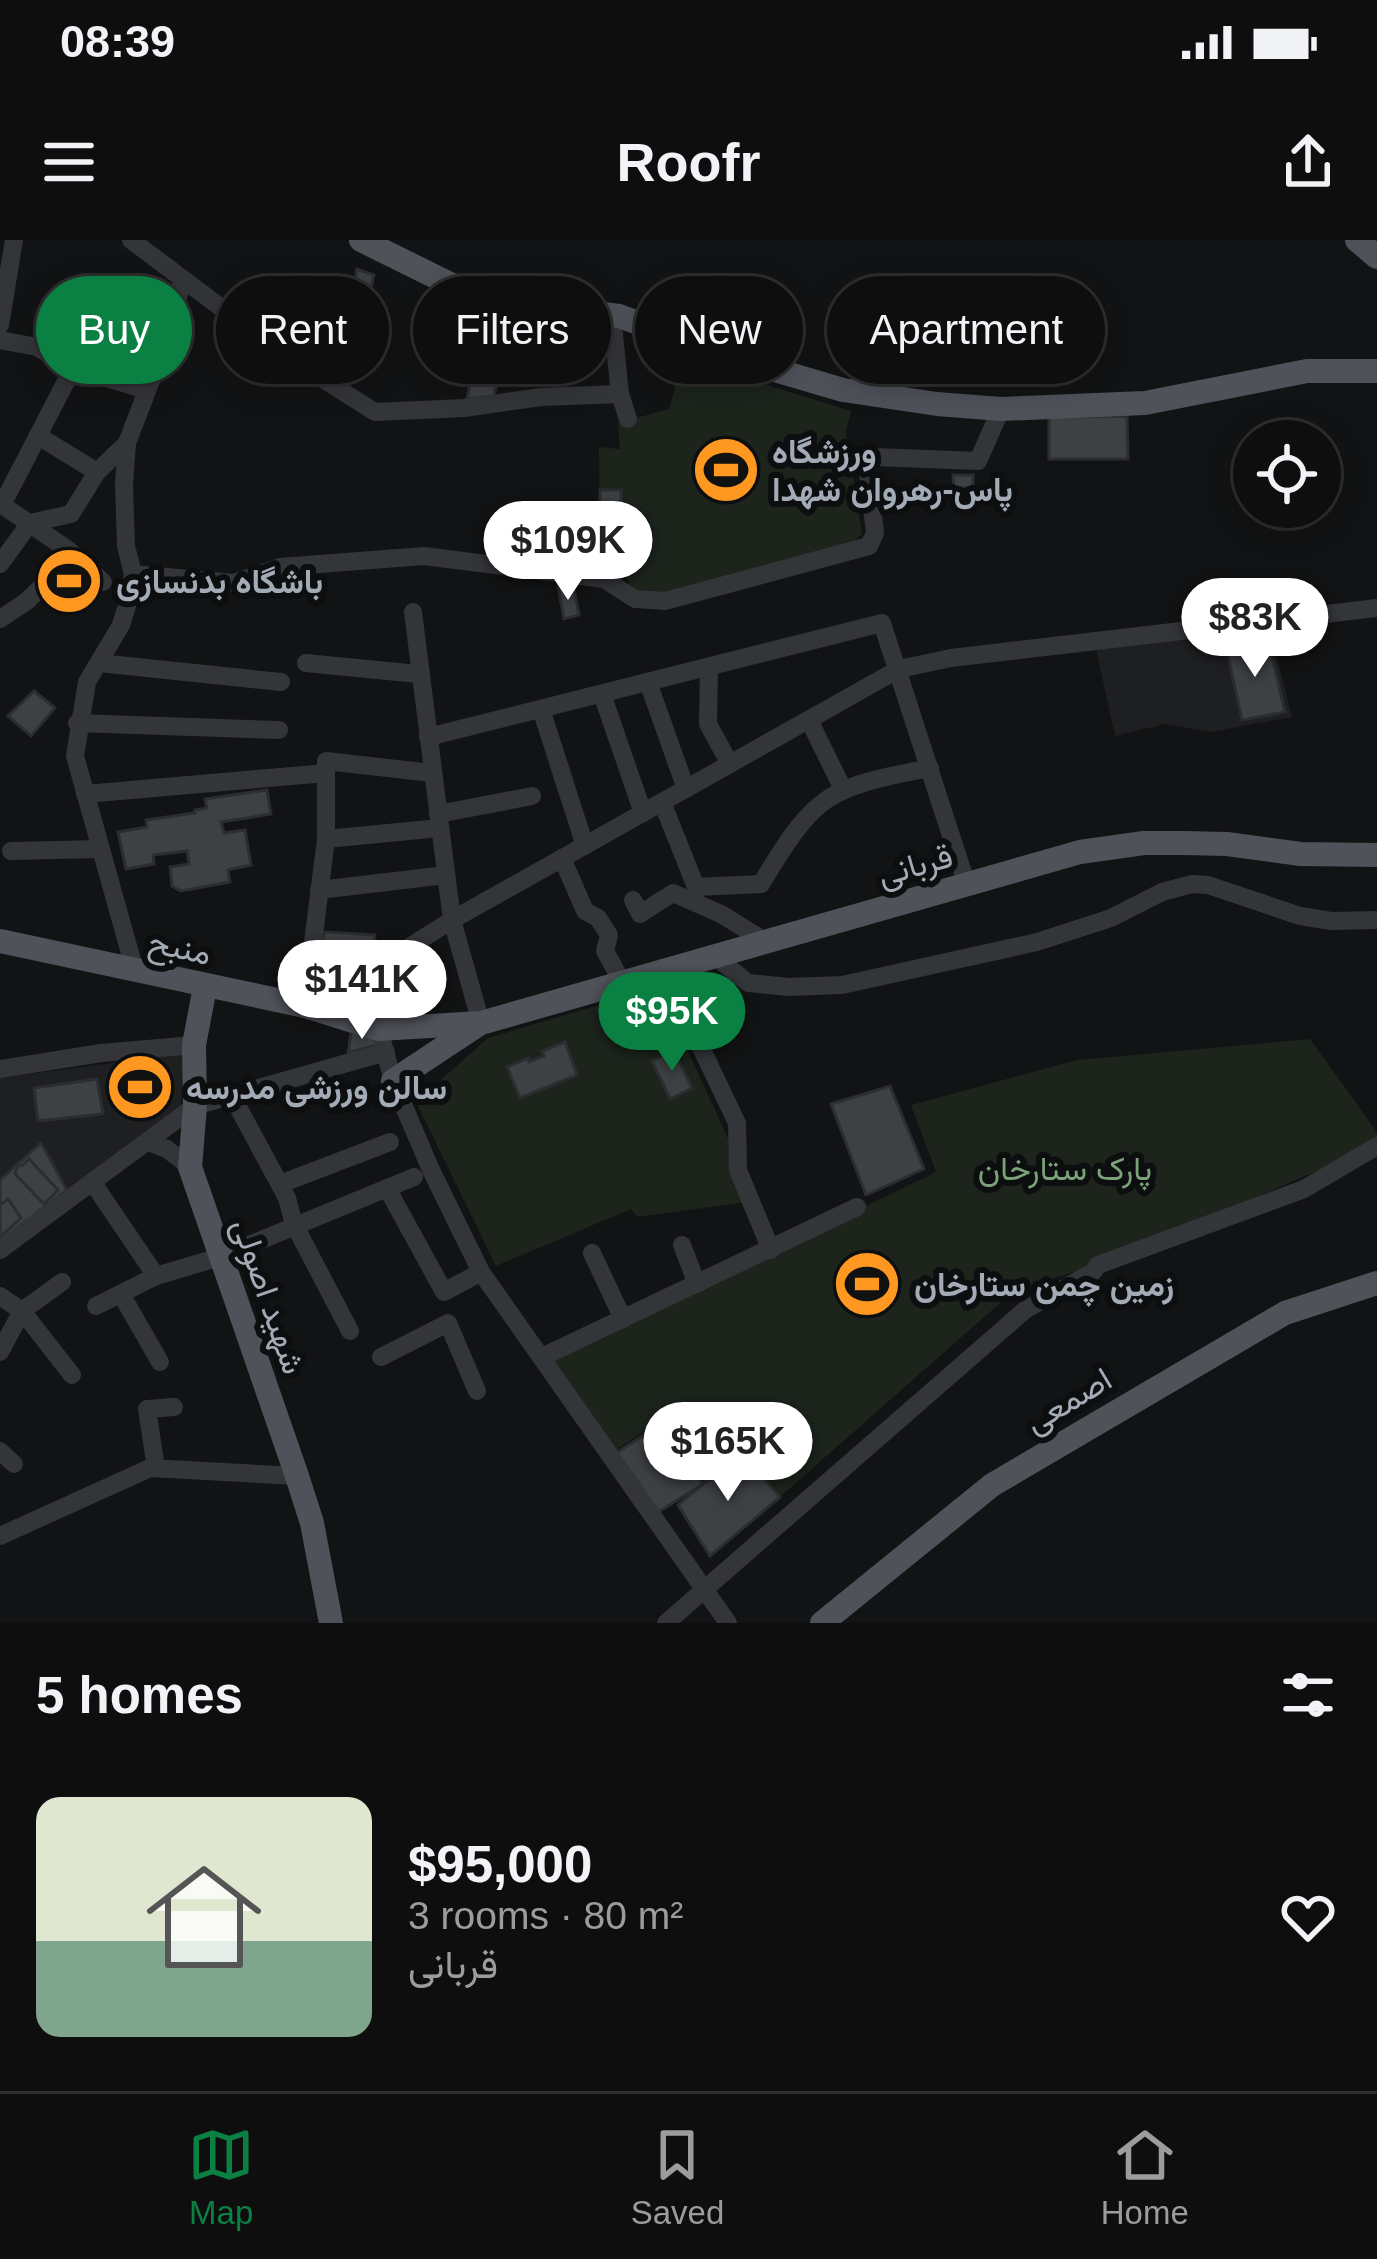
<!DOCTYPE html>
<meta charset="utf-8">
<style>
:root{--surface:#0e0e0f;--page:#1c1c1d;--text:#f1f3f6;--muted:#9b9c9e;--line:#2e2e2f;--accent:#0b8043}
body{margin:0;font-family:Helvetica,Vazirmatn,sans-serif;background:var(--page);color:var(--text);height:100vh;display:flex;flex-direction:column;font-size:45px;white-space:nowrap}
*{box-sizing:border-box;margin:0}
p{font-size:39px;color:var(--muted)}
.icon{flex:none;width:66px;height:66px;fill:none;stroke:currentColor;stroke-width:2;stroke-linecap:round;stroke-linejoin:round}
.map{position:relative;height:1383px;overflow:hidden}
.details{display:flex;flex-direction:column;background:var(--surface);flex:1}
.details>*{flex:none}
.guide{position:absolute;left:36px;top:36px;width:1305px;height:108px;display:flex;gap:24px}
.controls{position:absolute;left:1233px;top:180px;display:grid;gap:24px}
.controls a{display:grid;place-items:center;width:108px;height:108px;border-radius:50%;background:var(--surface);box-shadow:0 6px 30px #0003,0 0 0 3px var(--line);font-size:60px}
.price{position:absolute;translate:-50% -102px;padding:0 27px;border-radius:42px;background:#fff;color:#222;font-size:39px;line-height:78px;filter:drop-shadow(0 3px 6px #0008)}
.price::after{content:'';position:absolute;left:50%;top:72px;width:36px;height:27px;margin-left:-18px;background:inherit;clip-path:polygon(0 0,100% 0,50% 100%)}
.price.selected{background:var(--accent);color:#fff}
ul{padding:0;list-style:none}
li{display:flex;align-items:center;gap:36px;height:300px;padding:0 36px}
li+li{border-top:3px solid var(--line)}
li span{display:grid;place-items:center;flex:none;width:336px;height:240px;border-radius:24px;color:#555}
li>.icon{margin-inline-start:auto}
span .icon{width:144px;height:144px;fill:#fffc;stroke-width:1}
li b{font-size:51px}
h2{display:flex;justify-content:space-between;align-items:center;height:144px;padding:0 36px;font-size:51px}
.pill{padding:0 42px;border-radius:54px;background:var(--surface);box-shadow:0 6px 30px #0003,0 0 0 3px var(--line);font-size:42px;line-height:108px}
.pill.selected{background:var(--accent);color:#fff}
.status{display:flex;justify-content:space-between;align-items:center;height:84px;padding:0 60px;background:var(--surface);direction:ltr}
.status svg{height:33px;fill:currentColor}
header{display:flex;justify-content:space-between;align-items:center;height:156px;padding:0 36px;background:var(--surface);font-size:54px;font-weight:800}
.tabs{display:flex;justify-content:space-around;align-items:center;height:168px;border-top:3px solid var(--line);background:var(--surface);font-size:33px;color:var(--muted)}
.tabs a{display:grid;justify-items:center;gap:6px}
.tabs .selected{color:var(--accent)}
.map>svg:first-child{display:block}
.built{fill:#1e1f21}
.green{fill:#1c241c}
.building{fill:#3e4144;stroke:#2c2d30;stroke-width:3}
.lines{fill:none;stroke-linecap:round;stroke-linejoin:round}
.minor{stroke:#333539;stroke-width:18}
.major{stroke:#4f5259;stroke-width:24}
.labels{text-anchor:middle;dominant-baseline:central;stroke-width:12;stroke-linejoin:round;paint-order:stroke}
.poi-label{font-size:33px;font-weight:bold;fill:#a3abb6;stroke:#0d0e0f;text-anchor:start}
.street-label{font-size:33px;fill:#a3abb6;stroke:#0d0e0f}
.park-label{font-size:33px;fill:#7ba278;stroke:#0d0e0f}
</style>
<div class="status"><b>08:39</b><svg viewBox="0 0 49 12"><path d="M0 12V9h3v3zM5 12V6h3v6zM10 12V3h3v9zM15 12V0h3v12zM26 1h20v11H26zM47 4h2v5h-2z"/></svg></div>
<header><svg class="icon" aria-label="menu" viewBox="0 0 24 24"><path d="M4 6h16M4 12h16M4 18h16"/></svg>Roofr<svg class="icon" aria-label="share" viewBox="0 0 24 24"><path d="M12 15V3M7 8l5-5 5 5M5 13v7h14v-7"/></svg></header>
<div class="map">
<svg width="1377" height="1383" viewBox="0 0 1377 1383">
<rect width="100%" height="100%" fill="#121314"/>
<g class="built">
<path d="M1269,386L1292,477L1211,492L1165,484L1115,496L1096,409Z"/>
<path d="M187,813L180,870L67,950L41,903L0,940V838Z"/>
</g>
<g class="green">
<path d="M681,126L719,142L738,136L851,171L846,192L862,294L853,302L660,353L634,350L600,300L599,207L620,209L618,183L669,169Z"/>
<path d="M659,747L730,903L748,962L637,977L631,969L496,1026L416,862L488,798Z"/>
<path d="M1310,799L1377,892V905L1098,1025L1016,1049L780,1257L747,1219L703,1244L661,1180L616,1210L552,1119L936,932L911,865L1077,820Z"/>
<path d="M172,825L177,860L108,868L104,834Z"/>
</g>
<g class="building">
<path d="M357,29L374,35L370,52L353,48Z"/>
<path d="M138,41L150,50L146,74L133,72Z"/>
<path d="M738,74L761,80L753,107L729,101Z"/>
<path d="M484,83L510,90L505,111L480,106Z"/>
<path d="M476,116L502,118L494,156L467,159Z"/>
<path d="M1127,176L1128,219H1049V177Z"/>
<path d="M953,235H973V247L954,249Z"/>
<rect x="600" y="250" width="21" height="50"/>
<path d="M66,328L82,343L74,354L56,339Z"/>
<path d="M558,347L574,349L579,375L564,379Z"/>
<path d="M1268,400L1285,472L1242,480L1226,406Z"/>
<path d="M34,451L55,468L31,496L8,476Z"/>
<path d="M267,550L271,574L221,582L224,593L245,590L251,625L228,630L230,642L181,651L172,646L170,627L189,624L187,611L153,615L154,624L126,629L118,592L147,587L146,580L195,573V570L207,568L205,559Z"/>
<path d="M324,692L375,695L374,720L315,755Z"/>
<path d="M351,792L378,796L377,805L348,813Z"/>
<path d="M565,802L577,835L520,858L507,827L528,818L529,822L544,816L542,811Z"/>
<path d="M674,810L692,848L670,859L652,821Z"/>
<path d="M97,839L103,874L38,881L34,848Z"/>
<path d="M890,846L924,929L866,955L831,864Z"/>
<path d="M41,903L67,950L0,1001V940Z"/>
<path d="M29,919L58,950L44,964L15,934L19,923L22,926Z"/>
<path d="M8,959L21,978L0,997V965Z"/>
<path d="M647,1193L669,1199L703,1244L655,1274L616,1213Z"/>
<path d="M747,1218L780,1257L710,1316L678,1265L703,1244Z"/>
</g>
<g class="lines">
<g class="minor">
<path d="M131,0L280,112L375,172L464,168L541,157L620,154L612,75"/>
<path d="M0,85L14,0"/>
<path d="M0,100L37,107L73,128L146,150"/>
<path d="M73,128L2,265L67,309L103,342"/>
<path d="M620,154L628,179"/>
<path d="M40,197L97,232"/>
<path d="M0,324L30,283L71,274L97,232L127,203"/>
<path d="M133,334L234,343L280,327L424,316L604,339L635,359L665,361L869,306L875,293L867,226L875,217L978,221L1001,169"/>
<path d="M413,372L452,680L481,783"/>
<path d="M0,379L27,361L74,315"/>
<path d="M99,423L281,442"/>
<path d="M306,423L418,434"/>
<path d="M709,427L708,484L730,524"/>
<path d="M648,442L686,549"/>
<path d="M602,454L643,573"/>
<path d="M541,469L585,606"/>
<path d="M809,480L843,549"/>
<path d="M77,483L279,490"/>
<path d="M428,497L882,383L967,645"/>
<path d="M85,554L326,533"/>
<path d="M662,562L696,647L761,644C816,553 826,548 930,528"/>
<path d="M438,574L532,556"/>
<path d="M326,599L440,588"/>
<path d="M11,611L101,609"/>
<path d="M562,618L585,671L598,678L609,695L605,711L623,744"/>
<path d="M319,650L446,635"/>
<path d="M633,660L640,674L673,653L721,674L768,703"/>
<path d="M717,718L748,743L789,747L842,745L1037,702L1111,678L1162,652L1192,644L1208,645L1300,676L1331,681L1377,680"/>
<path d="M135,731L75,516L87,442L121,385L130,356L133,334L126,306L124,244L127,203L165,104L182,42"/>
<path d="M665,732L737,883L738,930L771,1010"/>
<path d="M305,766L326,599V521L432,533"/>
<path d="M312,768L452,680L899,429L951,418L1377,368"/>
<path d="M379,789L393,841L431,930L481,1032L728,1383"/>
<path d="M0,829L101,813L194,805"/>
<path d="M232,856L287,958L294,984L350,1091"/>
<path d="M148,902L167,909L190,927"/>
<path d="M93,943L156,1036"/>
<path d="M280,944L390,902"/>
<path d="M387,948L444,1052L481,1032"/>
<path d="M682,1005L697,1044"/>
<path d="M0,1010L195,866L386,812"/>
<path d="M592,1013L623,1079"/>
<path d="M121,1054L160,1122"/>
<path d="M0,1056L22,1071L72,1135"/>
<path d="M96,1066L156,1036L220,1017L414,937"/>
<path d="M0,1112L22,1071L62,1042"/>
<path d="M381,1117L448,1083L477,1151"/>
<path d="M542,1117L857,967"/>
<path d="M0,1211L14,1224"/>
<path d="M156,1228L147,1169L174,1167"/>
<path d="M0,1296L150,1228L297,1236"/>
<path d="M666,1383L1025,1070L1093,1032L1098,1025L1304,949L1377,906"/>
</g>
<g class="major">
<path d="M361,0L452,45L535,66L619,76L731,117L843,150L937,164L1001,169L1145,163L1307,131H1377"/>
<path d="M1357,0L1377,17"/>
<path d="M0,701L305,766L379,789L481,783L1080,612L1144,603H1183L1227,604L1301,614L1377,615"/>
<path d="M205,747L194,805L195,866L190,927L297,1236L312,1283L331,1383"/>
<path d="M393,841L479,784"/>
<path d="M822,1383L992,1245L1285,1073L1377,1043"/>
</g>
</g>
<defs>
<symbol id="stadium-disc" viewBox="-11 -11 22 22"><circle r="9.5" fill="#fe9820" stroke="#0d0e0f"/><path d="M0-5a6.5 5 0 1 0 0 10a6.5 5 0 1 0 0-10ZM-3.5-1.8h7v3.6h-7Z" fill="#111"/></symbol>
</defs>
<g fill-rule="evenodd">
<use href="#stadium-disc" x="688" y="192" width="76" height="76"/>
<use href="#stadium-disc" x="31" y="303" width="76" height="76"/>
<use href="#stadium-disc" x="102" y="809" width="76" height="76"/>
<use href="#stadium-disc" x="829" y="1006" width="76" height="76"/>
</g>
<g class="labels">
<g class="poi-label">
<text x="772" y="211">ورزشگاه<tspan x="772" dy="38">پاس-رهروان شهدا</tspan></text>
<text x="116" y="341">باشگاه بدنسازی</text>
<text x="186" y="847">سالن ورزشی مدرسه</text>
<text x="914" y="1044">زمین چمن ستارخان</text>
</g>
<g class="street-label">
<text transform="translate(915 625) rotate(-16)">قربانی</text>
<text transform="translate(180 707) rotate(12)">منبح</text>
<text transform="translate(269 1056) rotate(71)">شهید اصولی</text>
<text transform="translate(1068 1160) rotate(-31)">اصمعی</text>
</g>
<g class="park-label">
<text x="1065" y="928">پارک ستارخان</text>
</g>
</g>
</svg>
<div class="controls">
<a><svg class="icon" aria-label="locate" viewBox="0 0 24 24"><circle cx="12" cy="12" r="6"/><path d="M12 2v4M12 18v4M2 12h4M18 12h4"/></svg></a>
</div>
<b class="price" style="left:568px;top:363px">$109K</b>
<b class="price" style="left:1255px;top:440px">$83K</b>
<b class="price" style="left:362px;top:802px">$141K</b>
<b class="price selected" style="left:672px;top:834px">$95K</b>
<b class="price" style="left:728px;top:1264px">$165K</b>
<div class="guide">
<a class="pill selected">Buy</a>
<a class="pill">Rent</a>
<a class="pill">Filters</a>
<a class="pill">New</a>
<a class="pill">Apartment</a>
</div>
</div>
<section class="details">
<h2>5 homes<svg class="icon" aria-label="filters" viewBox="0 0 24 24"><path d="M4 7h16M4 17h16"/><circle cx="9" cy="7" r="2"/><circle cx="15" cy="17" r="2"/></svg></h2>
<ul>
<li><span style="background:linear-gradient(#dfe7d0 60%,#7fa58c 0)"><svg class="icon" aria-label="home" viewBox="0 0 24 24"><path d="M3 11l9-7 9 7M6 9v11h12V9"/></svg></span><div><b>$95,000</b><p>3 rooms · 80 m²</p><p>قربانی</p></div><svg class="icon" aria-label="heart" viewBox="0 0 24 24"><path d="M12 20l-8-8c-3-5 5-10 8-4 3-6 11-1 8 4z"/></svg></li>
</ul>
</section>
<nav class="tabs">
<a class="selected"><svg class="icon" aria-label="map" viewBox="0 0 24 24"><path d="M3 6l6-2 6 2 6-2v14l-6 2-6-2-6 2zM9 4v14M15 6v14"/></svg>Map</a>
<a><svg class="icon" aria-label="saved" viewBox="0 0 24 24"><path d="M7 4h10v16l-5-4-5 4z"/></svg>Saved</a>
<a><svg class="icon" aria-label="home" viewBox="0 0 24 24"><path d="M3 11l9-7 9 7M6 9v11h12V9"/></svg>Home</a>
</nav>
